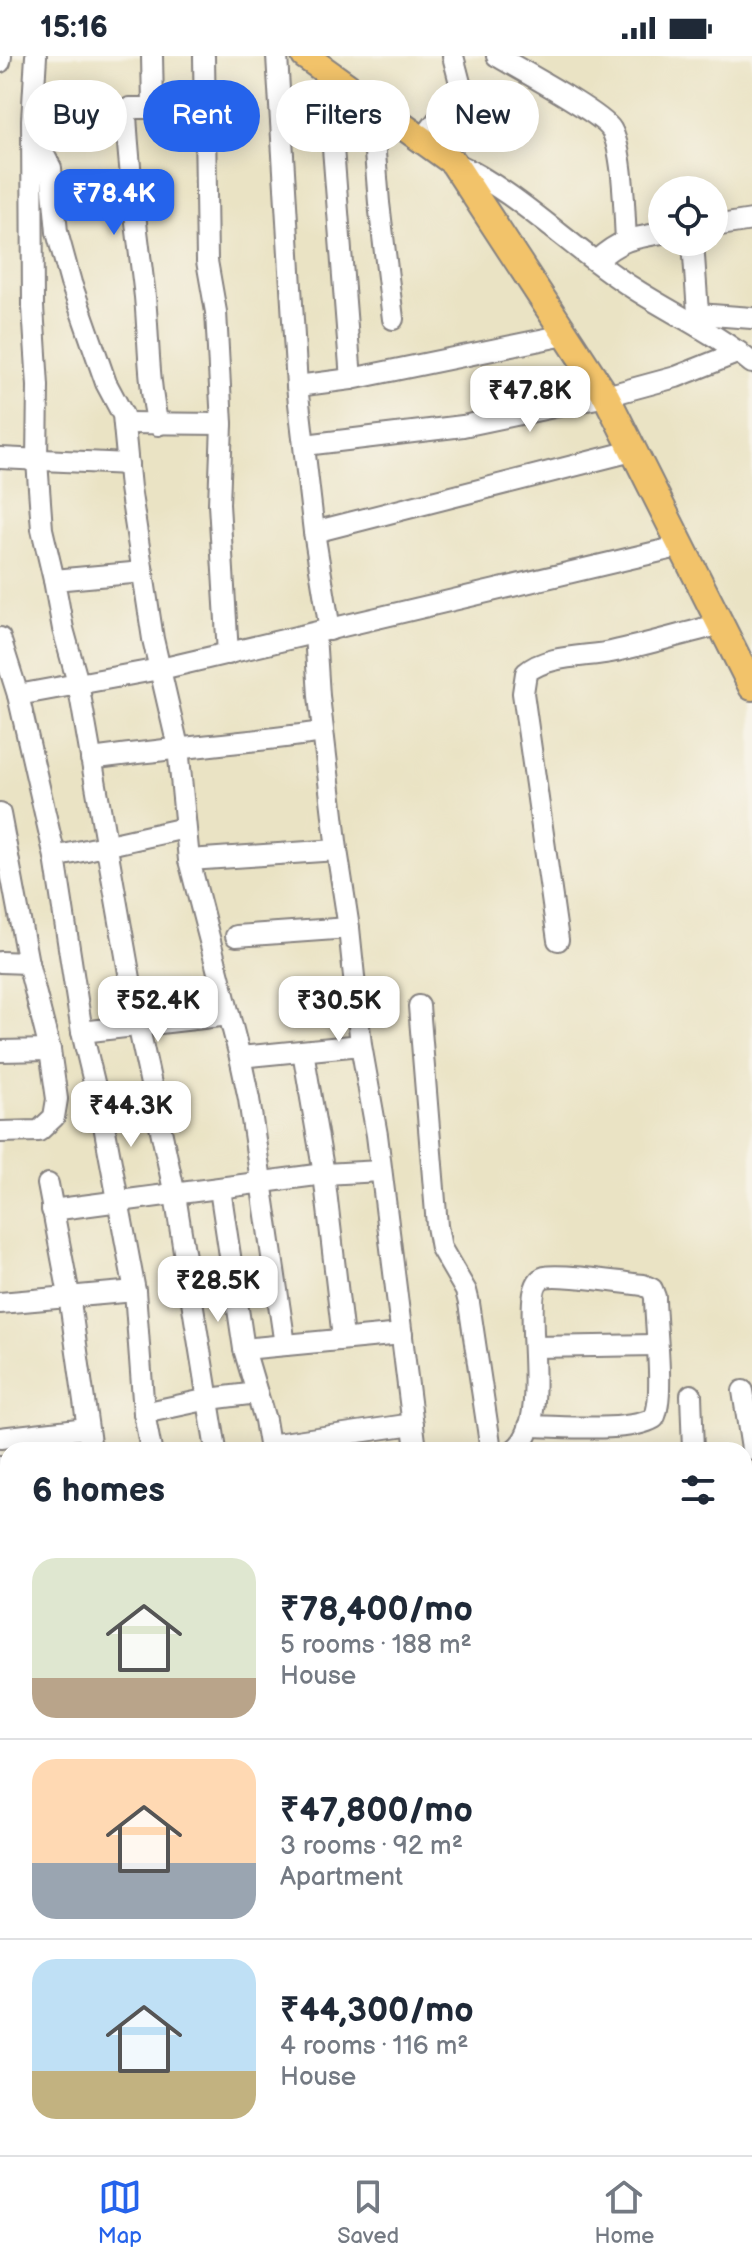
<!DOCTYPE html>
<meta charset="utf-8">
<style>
:root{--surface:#fff;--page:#f6f6f7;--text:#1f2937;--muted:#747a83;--line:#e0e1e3;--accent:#2563eb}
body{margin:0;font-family:"Balsamiq Sans",sans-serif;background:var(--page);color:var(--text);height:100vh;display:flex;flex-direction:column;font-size:30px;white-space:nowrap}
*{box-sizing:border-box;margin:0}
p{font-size:26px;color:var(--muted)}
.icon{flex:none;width:44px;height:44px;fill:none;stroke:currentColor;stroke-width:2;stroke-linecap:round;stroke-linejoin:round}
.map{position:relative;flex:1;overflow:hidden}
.drawer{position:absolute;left:0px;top:1386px;width:752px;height:714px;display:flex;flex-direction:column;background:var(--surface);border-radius:24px 24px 0 0;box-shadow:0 4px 20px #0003}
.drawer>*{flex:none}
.top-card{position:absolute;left:24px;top:24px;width:704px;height:72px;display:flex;gap:16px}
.fabs{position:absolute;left:648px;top:120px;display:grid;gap:16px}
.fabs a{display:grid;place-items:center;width:80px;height:80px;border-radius:50%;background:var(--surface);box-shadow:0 4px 20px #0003;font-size:40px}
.price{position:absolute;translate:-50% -68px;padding:0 18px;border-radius:16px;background:#fff;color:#222;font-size:26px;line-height:52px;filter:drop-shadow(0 2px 4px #0008)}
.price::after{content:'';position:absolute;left:50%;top:48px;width:24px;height:18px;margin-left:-12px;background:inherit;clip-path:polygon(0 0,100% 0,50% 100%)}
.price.active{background:var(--accent);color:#fff}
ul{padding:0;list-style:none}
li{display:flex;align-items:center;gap:24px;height:200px;padding:0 32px}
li+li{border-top:2px solid var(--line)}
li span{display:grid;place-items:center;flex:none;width:224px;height:160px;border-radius:24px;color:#555}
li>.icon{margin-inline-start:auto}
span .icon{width:96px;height:96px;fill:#fffc;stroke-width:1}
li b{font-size:34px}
h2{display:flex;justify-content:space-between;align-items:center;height:96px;padding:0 32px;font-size:34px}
.pill{padding:0 28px;border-radius:36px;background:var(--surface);box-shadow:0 4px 20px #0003;font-size:28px;line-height:72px}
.pill.active{background:var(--accent);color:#fff}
.status{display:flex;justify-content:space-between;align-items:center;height:56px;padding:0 40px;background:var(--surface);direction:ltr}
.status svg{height:22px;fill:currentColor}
.dock{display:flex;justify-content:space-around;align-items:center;height:112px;border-top:2px solid var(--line);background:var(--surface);font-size:22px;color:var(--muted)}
.dock a{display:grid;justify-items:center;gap:4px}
.dock .active{color:var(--accent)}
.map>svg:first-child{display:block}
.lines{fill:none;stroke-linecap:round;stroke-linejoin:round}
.minor-casing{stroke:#868280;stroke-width:24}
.major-casing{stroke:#868280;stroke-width:30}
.minor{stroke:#fff;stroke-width:20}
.major{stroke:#f2c36a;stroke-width:26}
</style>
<div class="status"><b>15:16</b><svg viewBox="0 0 49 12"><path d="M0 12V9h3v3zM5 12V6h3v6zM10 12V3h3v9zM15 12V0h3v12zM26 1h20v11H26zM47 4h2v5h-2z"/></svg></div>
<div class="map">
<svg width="752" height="2099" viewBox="0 0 752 2099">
<rect width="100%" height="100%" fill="#f7f3e8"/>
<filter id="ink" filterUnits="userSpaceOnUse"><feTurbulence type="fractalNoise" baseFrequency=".0125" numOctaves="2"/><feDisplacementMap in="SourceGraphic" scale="16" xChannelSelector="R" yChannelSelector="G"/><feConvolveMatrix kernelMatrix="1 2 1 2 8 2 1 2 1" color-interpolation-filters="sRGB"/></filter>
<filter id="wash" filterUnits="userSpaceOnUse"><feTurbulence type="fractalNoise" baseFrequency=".006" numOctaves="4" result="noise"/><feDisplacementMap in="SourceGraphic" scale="32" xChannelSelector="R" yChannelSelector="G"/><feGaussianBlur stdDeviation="1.8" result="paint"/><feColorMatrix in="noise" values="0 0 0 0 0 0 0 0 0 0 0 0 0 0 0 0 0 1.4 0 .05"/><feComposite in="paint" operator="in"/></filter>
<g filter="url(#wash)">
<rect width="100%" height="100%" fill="#eae3c4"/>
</g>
<g filter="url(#ink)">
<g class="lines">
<defs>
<g id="minor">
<path d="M36,0L32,64L33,251L38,330L37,405L42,473L54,524"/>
<path d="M152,0L153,49L144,52H130L126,58C129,120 138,180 145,241C149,284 148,327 158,369"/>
<path d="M204,0L207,205L216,256L222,368L219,448L228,598"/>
<path d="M277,0L297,330L314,476L330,574"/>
<path d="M497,0C519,13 601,57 611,73C624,96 624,156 626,183"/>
<path d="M0,6L1,0"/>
<path d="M327,15L351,323"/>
<path d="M371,47L379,147L393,263"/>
<path d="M423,83L458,37L460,27L453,0"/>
<path d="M33,88L43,97L51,112L57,176L71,227L106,327L123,359L130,432L153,583L178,691L189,804L240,1001L361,989"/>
<path d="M453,106C520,137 571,193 633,232C673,258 716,277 752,307"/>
<path d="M714,170L752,164"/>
<path d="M693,186L699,271"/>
<path d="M596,205C619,184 632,182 662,177"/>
<path d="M698,258L752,262"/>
<path d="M297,330L351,323L565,279"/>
<path d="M124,367L222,368"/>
<path d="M305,389L463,370L606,340L676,321L739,296"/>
<path d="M0,402L128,408"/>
<path d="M314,476L632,395"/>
<path d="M143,516L54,524L63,573L78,627L138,968L175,1139L216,1394"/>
<path d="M315,578L319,640L337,794L349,872L361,989L377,1079L416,1394"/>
<path d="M0,582L18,639L55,801L82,976L103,1064L135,1235L144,1357L151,1394"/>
<path d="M18,639L165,612L682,490"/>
<path d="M91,703C168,692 246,687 323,676"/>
<path d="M0,758L28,907L50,994L57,1043L54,1061L39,1075L0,1076"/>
<path d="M55,801L185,772"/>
<path d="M189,804L337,794"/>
<path d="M236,880L349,872"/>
<path d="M558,884L523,637L526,617C546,599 586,601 611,596C649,588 685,577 722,568"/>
<path d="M0,906L28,907"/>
<path d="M419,950L437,1170L441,1192L466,1235L469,1247L491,1394"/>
<path d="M82,976L229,959"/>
<path d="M0,995L50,994"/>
<path d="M303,995L324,1118L343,1282"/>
<path d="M240,1001L249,1043L285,1289"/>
<path d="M48,1128L69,1239L91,1394"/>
<path d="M220,1133L244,1293L265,1364L270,1394"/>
<path d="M52,1154L324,1118L381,1115"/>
<path d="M0,1247L135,1235"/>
<path d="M534,1291L656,1289"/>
<path d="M244,1293L402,1278"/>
<path d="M743,1335L752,1393"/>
<path d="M691,1339L693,1394"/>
<path d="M144,1357L209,1343L257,1337"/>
<path d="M0,1382L87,1372"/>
<path d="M269,1389L413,1368"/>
<path d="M514,1394C558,1363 513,1229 545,1221C558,1217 625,1227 643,1229L652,1233L655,1241C655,1268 665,1342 654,1362C629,1377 560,1370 529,1370"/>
<path d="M0,1411L8,1478"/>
<path d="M744,1434L752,1433"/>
<path d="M744,1468L752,1467"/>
<path d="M744,1615L752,1613"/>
<path d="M0,1619L8,1618"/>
<path d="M744,1743L752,1788"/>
<path d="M0,1790L8,1789"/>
<path d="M744,1819L752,1818"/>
<path d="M744,1882L752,1881"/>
<path d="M0,1942L8,1943"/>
<path d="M744,2010L752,2009"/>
<path d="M342,2092L372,2096"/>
<path d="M415,2092L416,2099"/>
<path d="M518,2092L519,2099"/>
<path d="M36,2099L37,2092"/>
<path d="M144,2099L145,2092"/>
<path d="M246,2099L247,2092"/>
</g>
<path id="major" d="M305,0L453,106L606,340L752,631"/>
</defs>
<use href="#minor" class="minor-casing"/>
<use href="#major" class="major-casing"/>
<use href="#minor" class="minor"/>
<use href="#major" class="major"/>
</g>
</g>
</svg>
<div class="fabs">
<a><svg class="icon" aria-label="locate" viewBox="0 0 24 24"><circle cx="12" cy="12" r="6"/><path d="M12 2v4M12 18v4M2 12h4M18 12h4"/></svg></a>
</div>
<b class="price active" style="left:114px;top:181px">₹78.4K</b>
<b class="price" style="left:530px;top:378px">₹47.8K</b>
<b class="price" style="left:158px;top:988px">₹52.4K</b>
<b class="price" style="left:339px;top:988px">₹30.5K</b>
<b class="price" style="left:131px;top:1093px">₹44.3K</b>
<b class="price" style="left:218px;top:1268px">₹28.5K</b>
<div class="top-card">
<a class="pill">Buy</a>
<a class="pill active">Rent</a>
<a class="pill">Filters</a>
<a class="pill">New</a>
</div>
<section class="drawer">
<h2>6 homes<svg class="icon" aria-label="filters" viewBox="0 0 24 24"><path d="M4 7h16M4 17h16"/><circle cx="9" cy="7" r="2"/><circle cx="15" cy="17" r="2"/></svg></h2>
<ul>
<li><span style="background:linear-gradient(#dfe7d0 75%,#b9a48a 0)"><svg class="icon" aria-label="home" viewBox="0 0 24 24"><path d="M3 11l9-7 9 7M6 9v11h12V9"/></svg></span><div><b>₹78,400/mo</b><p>5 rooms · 188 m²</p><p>House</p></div></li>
<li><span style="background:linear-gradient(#ffd9b3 65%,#9aa5b1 0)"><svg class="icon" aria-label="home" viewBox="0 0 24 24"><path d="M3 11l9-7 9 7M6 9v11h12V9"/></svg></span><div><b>₹47,800/mo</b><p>3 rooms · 92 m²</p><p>Apartment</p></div></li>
<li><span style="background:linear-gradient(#bfe0f5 70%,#c2b280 0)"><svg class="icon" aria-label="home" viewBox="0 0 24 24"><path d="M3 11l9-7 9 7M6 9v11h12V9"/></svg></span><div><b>₹44,300/mo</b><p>4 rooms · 116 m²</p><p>House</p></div></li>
</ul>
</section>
</div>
<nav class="dock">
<a class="active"><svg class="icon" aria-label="map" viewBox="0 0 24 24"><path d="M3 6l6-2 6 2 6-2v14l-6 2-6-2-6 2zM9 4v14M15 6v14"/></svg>Map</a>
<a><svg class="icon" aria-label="saved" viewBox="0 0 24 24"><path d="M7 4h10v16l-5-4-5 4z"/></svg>Saved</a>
<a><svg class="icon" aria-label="home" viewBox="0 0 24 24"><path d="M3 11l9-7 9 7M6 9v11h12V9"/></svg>Home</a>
</nav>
